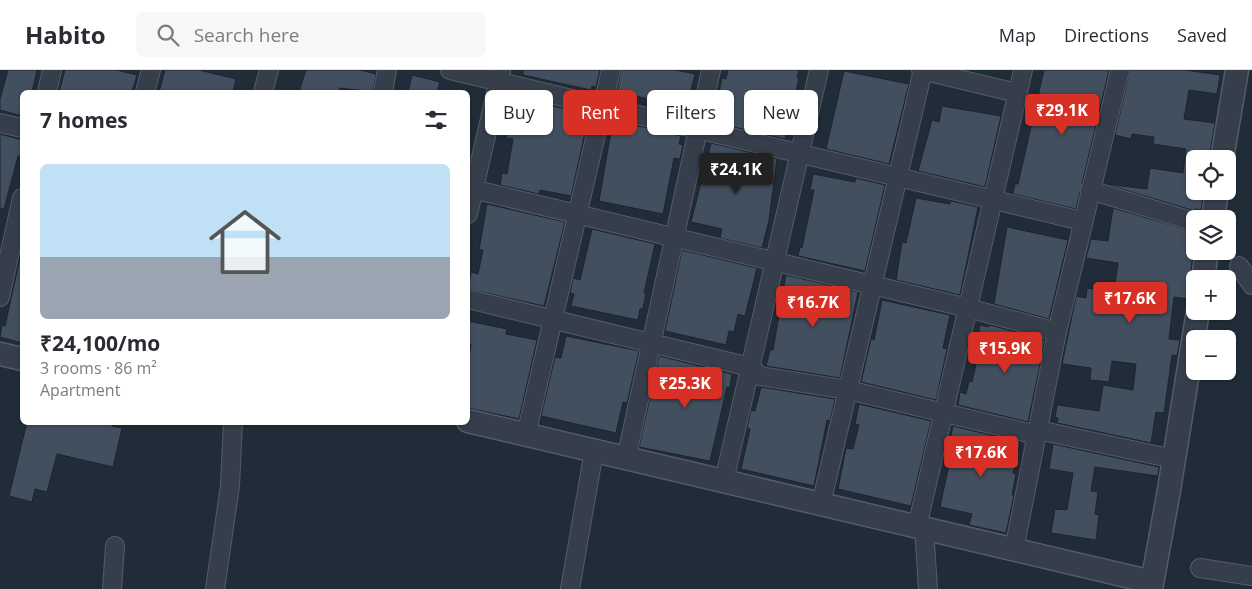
<!DOCTYPE html>
<meta charset="utf-8">
<style>
:root{--surface:#fff;--page:#f7f7f7;--text:#2b2b33;--muted:#7c7c81;--line:#e1e1e2;--accent:#d93025}
body{margin:0;font-family:"Open Sans",sans-serif;background:var(--page);color:var(--text);height:100vh;display:flex;flex-direction:column;font-size:19px;white-space:nowrap}
*{box-sizing:border-box;margin:0}
p{font-size:16px;color:var(--muted)}
.icon{flex:none;width:28px;height:28px;fill:none;stroke:currentColor;stroke-width:2;stroke-linecap:round;stroke-linejoin:round}
.map{position:relative;flex:1;overflow:hidden}
.side{position:absolute;left:20px;top:20px;width:450px;height:335px;display:flex;flex-direction:column;background:var(--surface);border-radius:8px;box-shadow:0 1px 4px #0004}
.side>*{flex:none}
.guide{position:absolute;left:485px;top:20px;width:475px;height:45px;display:flex;gap:10px}
.controls{position:absolute;left:1186px;top:80px;display:grid;gap:10px}
.controls a{display:grid;place-items:center;width:50px;height:50px;border-radius:8px;background:var(--surface);box-shadow:0 1px 4px #0004;font-size:25px}
.price{position:absolute;translate:-50% -42px;padding:0 11px;border-radius:5px;background:var(--accent);color:#fff;font-size:16px;line-height:32px;filter:drop-shadow(0 1px 2px #0008)}
.price::after{content:'';position:absolute;left:50%;top:30px;width:15px;height:11px;margin-left:-8px;background:inherit;clip-path:polygon(0 0,100% 0,50% 100%)}
.price.active{background:#222;color:#fff}
ul{padding:0;list-style:none}
li{display:grid;align-content:center;gap:10px;height:265px;padding:0 20px}
li+li{border-top:1px solid var(--line)}
li span{display:grid;place-items:center;height:155px;border-radius:8px;color:#555}
li>.icon{margin-inline-start:auto}
span .icon{width:90px;height:90px;fill:#fffc;stroke-width:1}
li b{font-size:21px}
h2{display:flex;justify-content:space-between;align-items:center;height:60px;padding:0 20px;font-size:21px}
.tag{padding:0 18px;border-radius:8px;background:var(--surface);box-shadow:0 1px 4px #0004;font-size:18px;line-height:45px}
.tag.active{background:var(--accent);color:#fff}
header{display:flex;align-items:center;gap:30px;box-sizing:border-box;height:70px;padding:0 25px;background:var(--surface);border-bottom:1px solid var(--line)}
header strong{font-size:24px}
nav{display:flex;gap:28px;margin-inline-start:auto;font-size:18px}
.search{width:350px;height:45px;background:var(--page);display:flex;align-items:center;gap:12px;box-sizing:border-box;padding:0 18px;border-radius:8px;color:var(--muted);font-size:19px}
.map>svg:first-child{display:block}
.building{fill:#424f5e;stroke:#1c2530}
.lines{fill:none;stroke-linecap:round;stroke-linejoin:round}
.minor-casing{stroke:#535c67;stroke-width:20}
.tertiary-casing{stroke:#535c67;stroke-width:25}
.minor{stroke:#353e4a;stroke-width:18}
.tertiary{stroke:#353e4a;stroke-width:22}
</style>
<header>
<strong>Habito</strong>
<div class="search"><svg class="icon" aria-label="search" viewBox="0 0 24 24"><circle cx="10" cy="10" r="6"/><path d="M15 15l6 6"/></svg>Search here</div>
<nav><a>Map</a><a>Directions</a><a>Saved</a></nav>
</header>
<div class="map">
<svg width="1252" height="519" viewBox="0 0 1252 519">
<rect width="100%" height="100%" fill="#212c39"/>
<g class="building">
<path d="M8,0H37L32,22H22V46L0,40V29Z"/>
<path d="M65,0H117L137,5L132,22H59Z"/>
<path d="M165,0H199L236,9L233,22H159Z"/>
<path d="M306,0H360L376,4L373,22L340,18L339,22H299Z"/>
<path d="M523,0H600L596,17L592,16L591,20L523,5Z"/>
<path d="M621,0H676L695,4L685,45L655,38L654,30L617,22Z"/>
<path d="M728,0H799L797,8H799L785,69L712,52L722,8L726,9Z"/>
<path d="M1044,0H1109L1076,139L1013,124L1015,114H1018Z"/>
<path d="M1130,0H1185L1220,5L1217,24L1189,20L1184,49L1215,53L1209,89H1195V121H1204L1201,140L1195,139V141L1105,114L1147,119L1150,98L1183,103L1186,79L1153,74L1154,67L1132,64L1131,69L1115,65Z"/>
<path d="M844,1L909,14L889,94L826,79Z"/>
<path d="M412,5L440,12L437,22H408Z"/>
<path d="M516,28L589,44L571,126L540,120L539,124L500,115L502,103L507,104L513,69L506,68Z"/>
<path d="M942,36L1001,46L985,117L918,101L932,50L939,52Z"/>
<path d="M613,50L681,66L679,74L683,75L680,89L674,88L663,144L599,131Z"/>
<path d="M0,64L22,70L20,87L18,86L4,139L0,138Z"/>
<path d="M711,73L777,89L769,150L762,178L720,168L722,159L691,152Z"/>
<path d="M813,104L855,112L856,108L885,115L865,201L798,186L800,177L802,178L814,120H810Z"/>
<path d="M916,128L950,134L951,131L978,137L960,225L896,210L902,172L906,173Z"/>
<path d="M487,134L565,152L544,236L468,219L471,202L478,204L483,180H479Z"/>
<path d="M1113,138L1195,162L1188,229L1174,227L1169,269L1180,270L1177,286L1172,285L1164,343L1156,342L1151,373L1057,353L1058,348H1055L1057,335L1099,341L1103,315L1133,320L1136,294L1112,291L1109,312L1090,310L1091,298L1062,294L1076,226L1086,228L1087,218L1114,222L1118,193L1086,188L1091,169L1108,171Z"/>
<path d="M1007,157L1068,170L1049,249L994,234Z"/>
<path d="M592,159L655,174L644,223H646L643,239H640L638,250L571,236L574,224L570,223L573,208L580,210Z"/>
<path d="M22,179V273L0,267L2,255L5,256Z"/>
<path d="M682,180L757,198L745,246L738,244L734,262L729,261L726,275L665,261Z"/>
<path d="M786,205L858,222L840,308L766,296L770,280H773Z"/>
<path d="M882,230L950,245L943,278L947,279L936,330L861,312L871,269L874,270Z"/>
<path d="M468,251L507,259L506,264L537,270L519,349L468,338V294L471,274L468,273Z"/>
<path d="M980,255L989,257L990,255L1045,270L1028,352L958,335L960,322L966,324L969,311L972,312L981,273L977,272Z"/>
<path d="M566,266L639,281L627,333L623,332L616,363L541,346L555,287L561,288Z"/>
<path d="M659,286L732,304L730,318L727,317L710,391L639,377Z"/>
<path d="M761,317L835,329L830,351L827,350L814,416L741,399L750,359L747,358L751,340L755,341Z"/>
<path d="M859,334L931,351L911,436L838,419L846,378L853,379L859,355L855,354Z"/>
<path d="M27,352H113L112,356L122,358L113,397L57,384L47,422L35,419L32,432L9,426Z"/>
<path d="M953,356L1020,372L1013,403L1016,404L1012,425H1014L1006,463L969,455L972,444L940,437L954,371L950,370Z"/>
<path d="M1053,374L1159,397L1158,406L1095,397L1091,421L1098,422L1095,444L1099,445L1096,470L1051,463L1055,439L1067,440L1073,403L1049,399Z"/>
</g>
<g class="lines">
<defs>
<g id="minor">
<path d="M450,0L1082,151"/>
<path d="M921,0L1017,23"/>
<path d="M47,22L52,0"/>
<path d="M145,22L151,0"/>
<path d="M263,22L269,0"/>
<path d="M383,22L387,0"/>
<path d="M0,53L22,58"/>
<path d="M468,118L968,238L1057,262"/>
<path d="M1090,120L1195,152"/>
<path d="M468,144L501,1"/>
<path d="M1239,196L1252,215"/>
<path d="M0,227L22,128"/>
<path d="M468,229L750,297L760,306L848,320L1037,365"/>
<path d="M1038,360L1174,389"/>
<path d="M526,365L611,0"/>
<path d="M626,389L711,0"/>
<path d="M724,411L819,0"/>
<path d="M821,434L923,0"/>
<path d="M917,457L1023,0"/>
<path d="M924,458L928,519"/>
<path d="M1014,480L1057,262L1120,0"/>
<path d="M1200,498L1252,506"/>
<path d="M112,519L115,476"/>
<path d="M215,519L230,416L233,352"/>
<path d="M570,519L594,381"/>
</g>
<g id="tertiary">
<path d="M1222,89L1237,0"/>
<path d="M1213,149L1217,121"/>
<path d="M1203,209L1207,181"/>
<path d="M0,284L22,289"/>
<path d="M468,351L1152,512"/>
<path d="M1151,519L1169,420L1198,241"/>
</g>
</defs>
<use href="#minor" class="minor-casing"/>
<use href="#tertiary" class="tertiary-casing"/>
<use href="#minor" class="minor"/>
<use href="#tertiary" class="tertiary"/>
</g>
</svg>
<div class="controls">
<a><svg class="icon" aria-label="locate" viewBox="0 0 24 24"><circle cx="12" cy="12" r="6"/><path d="M12 2v4M12 18v4M2 12h4M18 12h4"/></svg></a>
<a><svg class="icon" aria-label="layers" viewBox="0 0 24 24"><path d="M12 4l9 5-9 5-9-5zM3 14l9 5 9-5"/></svg></a>
<a>+</a>
<a>−</a>
</div>
<b class="price" style="left:1062px;top:66px">₹29.1K</b>
<b class="price active" style="left:736px;top:125px">₹24.1K</b>
<b class="price" style="left:1130px;top:254px">₹17.6K</b>
<b class="price" style="left:813px;top:258px">₹16.7K</b>
<b class="price" style="left:1005px;top:304px">₹15.9K</b>
<b class="price" style="left:685px;top:339px">₹25.3K</b>
<b class="price" style="left:981px;top:408px">₹17.6K</b>
<div class="guide">
<a class="tag">Buy</a>
<a class="tag active">Rent</a>
<a class="tag">Filters</a>
<a class="tag">New</a>
</div>
<section class="side">
<h2>7 homes<svg class="icon" aria-label="filters" viewBox="0 0 24 24"><path d="M4 7h16M4 17h16"/><circle cx="9" cy="7" r="2"/><circle cx="15" cy="17" r="2"/></svg></h2>
<ul>
<li><span style="background:linear-gradient(#bfe0f5 60%,#9aa5b1 0)"><svg class="icon" aria-label="home" viewBox="0 0 24 24"><path d="M3 11l9-7 9 7M6 9v11h12V9"/></svg></span><div><b>₹24,100/mo</b><p>3 rooms · 86 m²</p><p>Apartment</p></div></li>
</ul>
</section>
</div>
